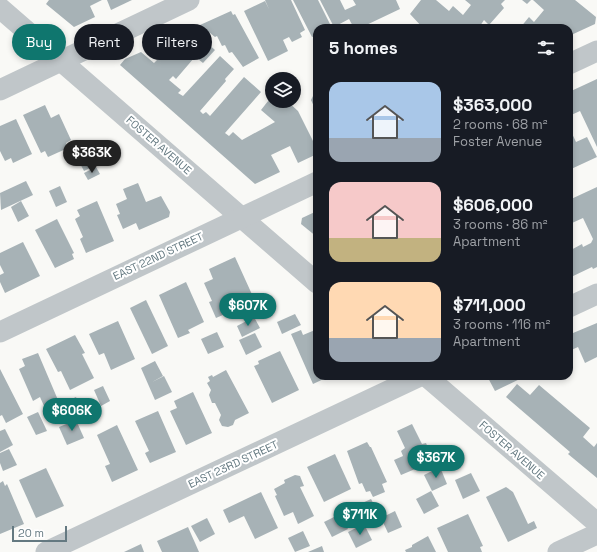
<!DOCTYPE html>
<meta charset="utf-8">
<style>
:root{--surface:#171b24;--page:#20242c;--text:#f1f3f6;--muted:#9ea1a6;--accent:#0f766e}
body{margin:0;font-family:"Space Grotesk",sans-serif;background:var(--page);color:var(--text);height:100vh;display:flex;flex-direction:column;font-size:15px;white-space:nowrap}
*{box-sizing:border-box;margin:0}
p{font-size:13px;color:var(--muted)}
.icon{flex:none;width:22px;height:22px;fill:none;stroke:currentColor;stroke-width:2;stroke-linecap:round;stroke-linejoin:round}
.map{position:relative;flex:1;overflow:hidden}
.side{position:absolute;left:313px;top:24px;width:260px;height:356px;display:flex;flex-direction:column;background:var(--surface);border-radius:12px;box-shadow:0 2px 6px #0003}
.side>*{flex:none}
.guide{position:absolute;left:12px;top:24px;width:241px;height:36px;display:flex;gap:8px}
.buttons{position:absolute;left:265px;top:72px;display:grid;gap:8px}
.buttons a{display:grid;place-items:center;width:36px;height:36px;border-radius:50%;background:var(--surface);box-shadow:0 2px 6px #0003;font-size:20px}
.scale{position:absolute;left:12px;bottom:10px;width:55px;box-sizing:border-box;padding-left:4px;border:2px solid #647981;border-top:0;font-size:11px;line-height:14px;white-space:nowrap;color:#647981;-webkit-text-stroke:3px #fff;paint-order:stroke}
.price{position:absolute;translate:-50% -34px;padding:0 9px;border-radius:14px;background:var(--accent);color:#fff;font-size:13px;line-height:26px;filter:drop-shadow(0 1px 2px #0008)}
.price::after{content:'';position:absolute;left:50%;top:24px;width:12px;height:9px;margin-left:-6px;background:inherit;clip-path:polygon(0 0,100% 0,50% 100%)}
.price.on{background:#222;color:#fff}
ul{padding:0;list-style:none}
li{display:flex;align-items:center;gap:12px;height:100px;padding:0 16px}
li span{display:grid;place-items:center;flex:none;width:112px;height:80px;border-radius:12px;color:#555}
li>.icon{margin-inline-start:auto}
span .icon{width:48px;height:48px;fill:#fffc;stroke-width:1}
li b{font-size:17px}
h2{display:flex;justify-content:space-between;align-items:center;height:48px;padding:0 16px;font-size:17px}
.tag{padding:0 14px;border-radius:18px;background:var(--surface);box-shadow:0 2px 6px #0003;font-size:14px;line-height:36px}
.tag.on{background:var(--accent);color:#fff}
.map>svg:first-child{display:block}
.building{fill:#a7b2b6}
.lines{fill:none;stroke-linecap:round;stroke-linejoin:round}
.street{stroke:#c0c6c9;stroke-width:21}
.labels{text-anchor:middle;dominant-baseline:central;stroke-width:4;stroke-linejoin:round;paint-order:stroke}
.street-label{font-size:11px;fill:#647981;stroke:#fff}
</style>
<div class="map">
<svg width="597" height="552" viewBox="0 0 597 552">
<rect width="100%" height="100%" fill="#f9f9f6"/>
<g class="building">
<path d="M49,0H102L90,6L95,17L74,27L46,4Z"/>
<path d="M107,0H132L111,10Z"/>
<path d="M265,0H291L305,30L300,33L302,37L292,42L289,37L283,40L288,51L268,61L244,11L265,1L269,9Z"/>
<path d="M293,0H318L332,28H317V35L312,37Z"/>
<path d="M320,0H340L345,10L356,5L353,0H396L400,9L360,28H354L349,19L334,27Z"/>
<path d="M421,0H436L449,11L453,6L463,15L471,5L465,0H505L501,4L504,8L489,25L484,20L480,26L483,28H423L410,14Z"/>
<path d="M522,0H531L527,4Z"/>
<path d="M533,0H575L596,17L595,24L569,36V28H520L529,17L534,22L544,10Z"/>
<path d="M231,11L233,15L235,14L259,58L243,67L232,52L229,53L225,45L222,46L217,36L215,37L200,25Z"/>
<path d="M190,28L215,50L203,63L198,59L194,58L176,79L173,76L169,80L181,90L178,93L183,96L220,56L234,69L225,79L226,81L200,111L203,114L206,112L210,116L244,77L261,92L225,133L229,136L233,132L242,140L275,122L261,110L272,96V101H287L298,111L317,149V154L298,163L290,146L271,155L280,172L255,184L120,65L125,59L141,52L154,63L158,59L154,55L169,38Z"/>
<path d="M597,79V147L580,111L569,116V92Z"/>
<path d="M317,94V113L311,100L313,96Z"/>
<path d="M45,105L51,118L59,114L71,140L66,143L68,148L48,157L45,151L41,153L23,115Z"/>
<path d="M16,119L32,154L13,163L11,158L5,161L0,151V126Z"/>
<path d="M569,127L576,142L587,137L597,157L569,170Z"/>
<path d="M92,146L100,163L84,171L75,154Z"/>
<path d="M96,167L100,174L88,180L84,173Z"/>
<path d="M26,181L33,195L1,210L0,193Z"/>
<path d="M138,183L146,202L161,196L170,212L169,217L139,230L136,223L123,229L117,215L120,214L116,204L127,199L123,189Z"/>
<path d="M60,186L67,202L56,207L49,191Z"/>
<path d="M597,187V267L593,269L592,267L569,278V251L582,244L583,247L591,243L593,239L583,218L572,223L569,221V200Z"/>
<path d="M21,201L29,216L18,222L11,207Z"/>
<path d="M97,201L114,241L86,253L80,239L83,237L75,219L80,216L77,210Z"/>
<path d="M317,211V237L301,224L302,218Z"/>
<path d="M57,219L74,253L72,254L74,259L55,268L35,230Z"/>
<path d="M23,242L40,276L5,293L0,282V275L4,273L0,265V253Z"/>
<path d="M235,257L255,301L216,318L209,302L212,301L204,283L213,279L209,269Z"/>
<path d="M186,282L204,322L188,330L190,333L178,338L159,295Z"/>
<path d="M146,300L168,346L152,354L130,308Z"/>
<path d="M295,314L301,325L282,334L277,322Z"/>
<path d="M254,317L260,328L242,337L237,326Z"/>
<path d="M118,321L135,359L111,370L104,353L99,355L89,334Z"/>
<path d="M597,323V357L585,363L578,347L569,351V333L572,331L573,333Z"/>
<path d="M301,330L303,335L315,330L317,334V376H330L313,384L291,334Z"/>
<path d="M217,332L224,347L208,354L201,339Z"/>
<path d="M255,333L262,347L246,355L239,340Z"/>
<path d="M75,335L85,353L82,354L94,378L70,390L61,371L58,372L46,349Z"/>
<path d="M280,351L299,390L272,403L254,366L259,364L258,361Z"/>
<path d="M38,353L58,400L44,406L40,397L33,401L19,369L25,366L22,359Z"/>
<path d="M155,361L163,376L152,382L164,376L172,392L155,400L141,368Z"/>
<path d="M0,369L23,414L6,423L2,415L0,416Z"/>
<path d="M226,370L249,413L235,420L233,425L228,427L222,426L219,420L221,415L215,403H212L209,395L211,390L207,383L210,381L208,377L212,375L213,377Z"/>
<path d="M487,376H526L495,391Z"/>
<path d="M517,384L530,395L539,385L590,428L583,437L594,447L597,443V478L568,454L570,452L506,397Z"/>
<path d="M103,386L110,401L101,406L94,390Z"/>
<path d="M193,392L212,433L186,445L170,411L177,408L174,401Z"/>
<path d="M76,397L83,413L72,418L65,402Z"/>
<path d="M158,411L176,452L150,463L145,453L149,451L135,421Z"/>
<path d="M38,412L47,431L36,435L27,417Z"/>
<path d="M76,420L84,438L67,445L59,427Z"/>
<path d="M412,424L422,444L426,443L434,461L401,475L394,460L403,456L401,451L405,448L397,431Z"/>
<path d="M117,425L138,470L112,482L105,466L110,464L97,435Z"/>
<path d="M5,429L13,445L0,452V431Z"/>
<path d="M367,442L370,447H371L387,482L382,484L385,492L373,497L370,491L366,492L362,483L359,484L347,451Z"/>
<path d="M9,449L17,465L3,471L0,463V453Z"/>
<path d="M335,454L351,489L324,502L307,467Z"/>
<path d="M440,467L447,484L432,491L424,475Z"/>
<path d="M46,468L64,506L36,518L19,480Z"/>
<path d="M471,473L480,491L463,499L455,480Z"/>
<path d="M295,475L300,476L304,486L300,487L314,516L298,524L293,512L284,516L275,496L277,495L274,489L285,483L284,480Z"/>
<path d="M3,481L5,486L7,484L24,524L0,534V483Z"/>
<path d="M506,487L513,492L528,524L534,521L537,528L508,542L486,497Z"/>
<path d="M431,491L439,506L424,514L416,499Z"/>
<path d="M261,492L278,528L255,539L244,516L229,523L223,510Z"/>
<path d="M371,499L379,514L368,520L360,504Z"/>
<path d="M395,511L402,527L388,533L381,518Z"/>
<path d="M340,514L348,529L332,537L324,522Z"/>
<path d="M468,514L483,546L480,547L482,552H448L437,528Z"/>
<path d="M207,518L215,534L200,542L191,526Z"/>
<path d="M364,524L372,540L356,548L348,532Z"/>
<path d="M188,527L199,552H162L157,541Z"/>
<path d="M303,531L310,546L295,552L288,538Z"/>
<path d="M428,536L436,552H406L405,550L412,547V545Z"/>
<path d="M141,544L144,552H124Z"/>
<path d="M322,546L324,552H308Z"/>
</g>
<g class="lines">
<g class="street">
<path d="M0,8L317,283"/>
<path d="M569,64L597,51"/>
<path d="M0,90L189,0"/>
<path d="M569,307L597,294"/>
<path d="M0,332L317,182"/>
<path d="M426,376L597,523"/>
<path d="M46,552L420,376"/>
<path d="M558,552L597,534"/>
</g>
</g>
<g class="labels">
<g class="street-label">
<text transform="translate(159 145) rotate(41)">FOSTER AVENUE</text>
<text transform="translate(158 256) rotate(-25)">EAST 22ND STREET</text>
<text transform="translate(512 450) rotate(41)">FOSTER AVENUE</text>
<text transform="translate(233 464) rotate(-25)">EAST 23RD STREET</text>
</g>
</g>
</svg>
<div class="buttons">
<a><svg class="icon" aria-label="layers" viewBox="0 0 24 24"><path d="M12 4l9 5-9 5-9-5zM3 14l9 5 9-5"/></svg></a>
</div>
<div class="scale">20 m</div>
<b class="price on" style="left:92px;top:174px">$363K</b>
<b class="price" style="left:248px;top:327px">$607K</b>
<b class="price" style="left:72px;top:432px">$606K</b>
<b class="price" style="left:436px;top:479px">$367K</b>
<b class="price" style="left:360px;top:536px">$711K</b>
<div class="guide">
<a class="tag on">Buy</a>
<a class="tag">Rent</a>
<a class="tag">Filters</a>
</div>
<section class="side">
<h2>5 homes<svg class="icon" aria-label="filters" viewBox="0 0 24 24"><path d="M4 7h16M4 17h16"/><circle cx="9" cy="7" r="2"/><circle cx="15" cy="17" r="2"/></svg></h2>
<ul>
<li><span style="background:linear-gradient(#a9c7e8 70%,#9aa5b1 0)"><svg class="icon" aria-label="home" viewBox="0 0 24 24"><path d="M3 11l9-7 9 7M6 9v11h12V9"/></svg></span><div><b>$363,000</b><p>2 rooms · 68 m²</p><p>Foster Avenue</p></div></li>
<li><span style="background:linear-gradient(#f6c9c9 70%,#c2b280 0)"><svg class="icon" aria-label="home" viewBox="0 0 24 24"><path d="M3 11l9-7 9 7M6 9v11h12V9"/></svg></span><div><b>$606,000</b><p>3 rooms · 86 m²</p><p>Apartment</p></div></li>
<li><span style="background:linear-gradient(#ffd9b3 70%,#9aa5b1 0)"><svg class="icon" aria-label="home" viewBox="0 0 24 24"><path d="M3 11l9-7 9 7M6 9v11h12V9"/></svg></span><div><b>$711,000</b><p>3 rooms · 116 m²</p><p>Apartment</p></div></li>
</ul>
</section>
</div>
